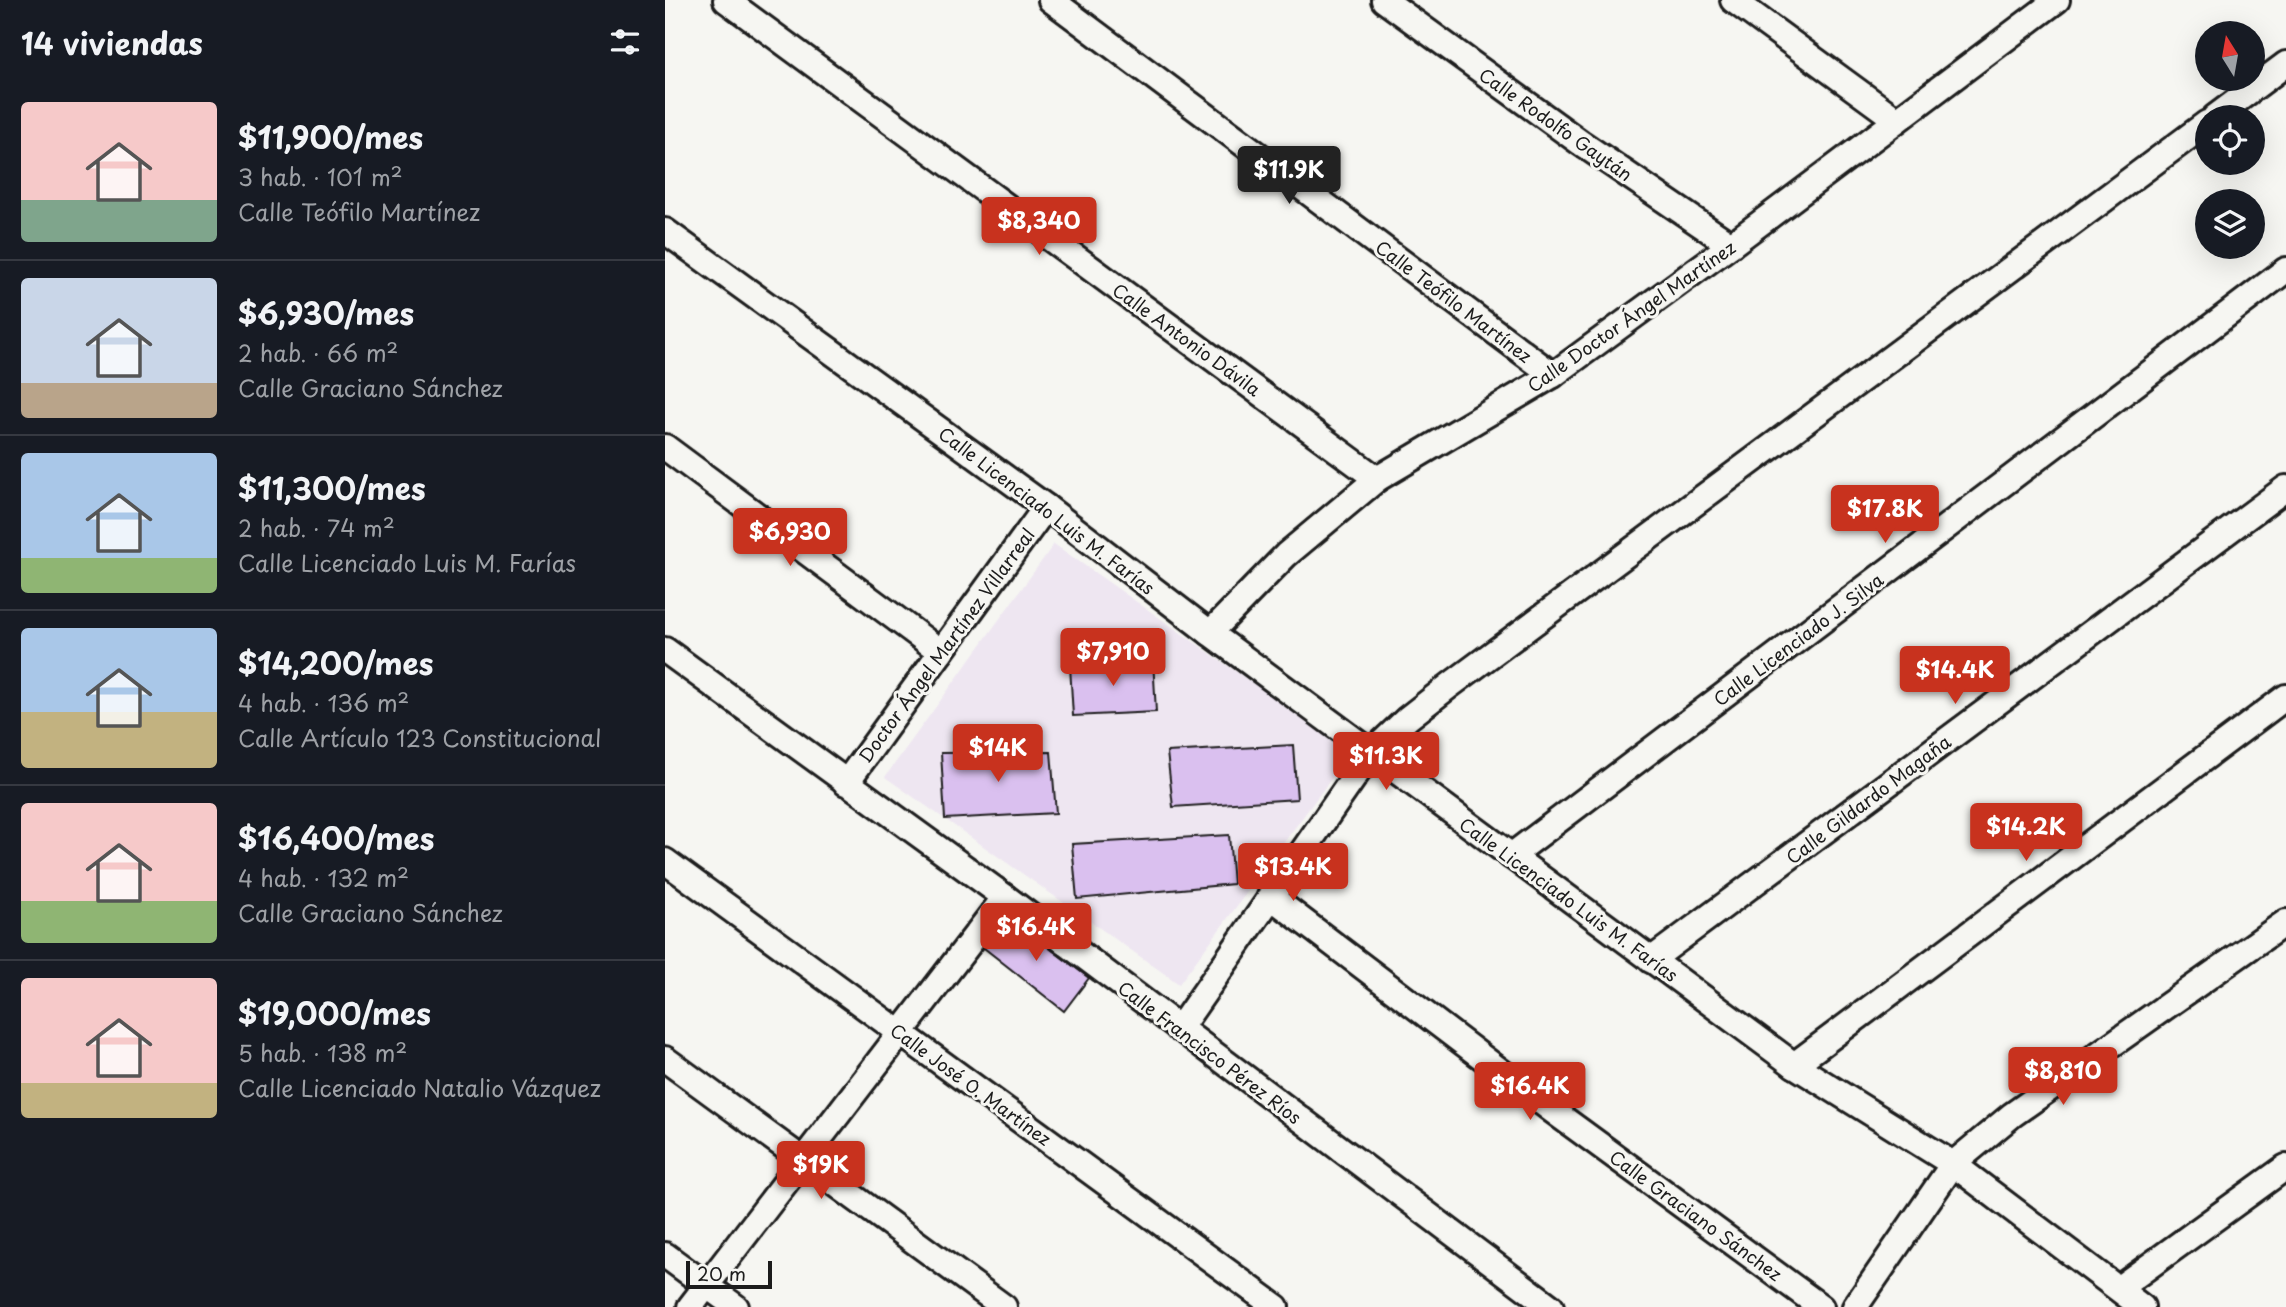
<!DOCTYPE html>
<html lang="es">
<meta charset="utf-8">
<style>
:root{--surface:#171b24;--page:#20242c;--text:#f1f3f6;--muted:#9ea1a6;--line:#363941;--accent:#c8321e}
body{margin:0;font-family:"Playpen Sans",sans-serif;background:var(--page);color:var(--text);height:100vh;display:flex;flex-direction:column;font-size:26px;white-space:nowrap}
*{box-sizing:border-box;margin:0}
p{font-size:23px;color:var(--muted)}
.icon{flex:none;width:38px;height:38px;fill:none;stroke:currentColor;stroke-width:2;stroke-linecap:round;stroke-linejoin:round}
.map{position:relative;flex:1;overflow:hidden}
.sheet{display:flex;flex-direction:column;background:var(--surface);width:665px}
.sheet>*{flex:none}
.needle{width:46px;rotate:349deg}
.buttons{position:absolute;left:1530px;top:21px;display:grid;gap:14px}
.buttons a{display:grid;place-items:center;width:70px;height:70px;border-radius:50%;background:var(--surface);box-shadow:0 7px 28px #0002;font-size:35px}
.scale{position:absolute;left:21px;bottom:18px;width:86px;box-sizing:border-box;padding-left:7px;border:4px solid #1c1c1c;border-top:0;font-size:19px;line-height:24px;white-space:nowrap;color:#1c1c1c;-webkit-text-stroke:5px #f6f6f2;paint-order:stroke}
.price{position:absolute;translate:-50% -60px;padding:0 16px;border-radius:7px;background:var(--accent);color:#fff;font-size:23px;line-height:46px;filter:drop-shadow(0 2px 4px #0008)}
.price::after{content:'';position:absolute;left:50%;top:42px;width:21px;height:16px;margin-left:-10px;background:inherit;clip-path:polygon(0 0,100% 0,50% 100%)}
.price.selected{background:#222;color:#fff}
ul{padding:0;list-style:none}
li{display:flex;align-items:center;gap:21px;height:175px;padding:0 21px}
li+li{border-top:2px solid var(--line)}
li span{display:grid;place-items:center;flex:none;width:196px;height:140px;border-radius:7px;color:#555}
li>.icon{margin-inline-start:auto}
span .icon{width:84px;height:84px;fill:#fffc;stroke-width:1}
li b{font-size:30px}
h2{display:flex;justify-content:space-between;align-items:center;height:84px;padding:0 21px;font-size:30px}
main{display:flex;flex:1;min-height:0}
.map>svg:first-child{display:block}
.built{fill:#eee6f1}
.building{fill:#dac0ef;stroke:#1c1c1c;stroke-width:2}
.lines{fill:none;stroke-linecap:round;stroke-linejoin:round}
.minor-casing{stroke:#1c1c1c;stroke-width:30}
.minor{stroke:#f6f6f2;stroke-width:24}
.labels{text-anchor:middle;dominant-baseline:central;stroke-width:6;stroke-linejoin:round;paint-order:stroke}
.street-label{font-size:18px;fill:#1c1c1c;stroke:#f6f6f2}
</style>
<main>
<section class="sheet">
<h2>14 viviendas<svg class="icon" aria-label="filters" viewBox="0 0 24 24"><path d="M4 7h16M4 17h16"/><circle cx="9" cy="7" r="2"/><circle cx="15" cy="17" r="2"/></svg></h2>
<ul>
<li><span style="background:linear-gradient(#f6c9c9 70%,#7fa58c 0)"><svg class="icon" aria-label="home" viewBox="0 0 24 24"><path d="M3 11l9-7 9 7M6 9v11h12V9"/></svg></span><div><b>$11,900/mes</b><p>3 hab. · 101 m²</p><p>Calle Teófilo Martínez</p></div></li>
<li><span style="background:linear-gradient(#c9d6e8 75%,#b9a48a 0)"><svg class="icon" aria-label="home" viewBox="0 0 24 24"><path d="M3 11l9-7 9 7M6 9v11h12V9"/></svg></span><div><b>$6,930/mes</b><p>2 hab. · 66 m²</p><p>Calle Graciano Sánchez</p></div></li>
<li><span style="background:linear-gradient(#a9c7e8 75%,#8fb573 0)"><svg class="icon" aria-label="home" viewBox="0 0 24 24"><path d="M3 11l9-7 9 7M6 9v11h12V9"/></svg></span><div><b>$11,300/mes</b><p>2 hab. · 74 m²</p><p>Calle Licenciado Luis M. Farías</p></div></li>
<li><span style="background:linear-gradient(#a9c7e8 60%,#c2b280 0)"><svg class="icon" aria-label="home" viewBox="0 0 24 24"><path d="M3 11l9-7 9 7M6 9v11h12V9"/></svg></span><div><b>$14,200/mes</b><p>4 hab. · 136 m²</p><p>Calle Artículo 123 Constitucional</p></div></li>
<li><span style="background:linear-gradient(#f6c9c9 70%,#8fb573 0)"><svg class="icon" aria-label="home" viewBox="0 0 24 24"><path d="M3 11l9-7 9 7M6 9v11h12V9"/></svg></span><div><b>$16,400/mes</b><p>4 hab. · 132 m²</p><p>Calle Graciano Sánchez</p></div></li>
<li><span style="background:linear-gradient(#f6c9c9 75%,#c2b280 0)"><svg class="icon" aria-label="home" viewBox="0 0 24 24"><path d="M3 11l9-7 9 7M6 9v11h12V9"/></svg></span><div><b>$19,000/mes</b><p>5 hab. · 138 m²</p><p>Calle Licenciado Natalio Vázquez</p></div></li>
</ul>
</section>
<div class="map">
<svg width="1621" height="1307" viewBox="0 0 1621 1307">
<rect width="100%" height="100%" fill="#f6f6f2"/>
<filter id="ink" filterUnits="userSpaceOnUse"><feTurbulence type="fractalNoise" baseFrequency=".0143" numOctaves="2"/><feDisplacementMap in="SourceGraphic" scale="14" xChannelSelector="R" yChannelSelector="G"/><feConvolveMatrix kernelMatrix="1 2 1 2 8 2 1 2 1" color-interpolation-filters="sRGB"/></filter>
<g filter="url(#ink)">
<path class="built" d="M389,544L686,752L514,984L220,777Z"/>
<g class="building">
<path d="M488,660L491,712L408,716L405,666Z"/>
<path d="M628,745L632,799L508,807L502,752Z"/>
<path d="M386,752L391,813L280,819L276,753Z"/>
<path d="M564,835L568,884L412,899L407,844Z"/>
<path d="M341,915L424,978L399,1011L319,948Z"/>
</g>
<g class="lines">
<defs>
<g id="minor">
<path d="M61,0L712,479"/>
<path d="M386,0L888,375"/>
<path d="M719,0L916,143L1066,245"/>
<path d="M1068,0L1232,120"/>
<path d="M1550,117L1621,64"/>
<path d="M0,231L381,507L545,633L1129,1065L1288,1164L1477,1307"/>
<path d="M0,447L276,652"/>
<path d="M545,633L621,555L712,479L888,375L1066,245L1392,0"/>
<path d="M0,650L340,897L886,1307"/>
<path d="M181,783L381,507"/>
<path d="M846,856L1621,270"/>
<path d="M0,861L611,1307"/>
<path d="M605,896L888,1111L1156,1307"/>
<path d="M986,960L1621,488"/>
<path d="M514,1029L706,753L743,718L784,686L1542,123"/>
<path d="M0,1059L339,1307"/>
<path d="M1129,1065L1621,697"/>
<path d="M0,1255L71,1307"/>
<path d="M1454,1288L1621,1167"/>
<path d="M25,1307L340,897"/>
<path d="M1190,1307L1288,1164L1347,1115L1621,922"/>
</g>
</defs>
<use href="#minor" class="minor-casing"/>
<use href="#minor" class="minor"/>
</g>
</g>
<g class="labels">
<g class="street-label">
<text transform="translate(891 124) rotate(35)">Calle Rodolfo Gaytán</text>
<text transform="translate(789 301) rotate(37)">Calle Teófilo Martínez</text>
<text transform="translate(966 316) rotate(-35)">Calle Doctor Ángel Martínez</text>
<text transform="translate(522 339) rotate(36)">Calle Antonio Dávila</text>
<text transform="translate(382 510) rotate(37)">Calle Licenciado Luis M. Farías</text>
<text transform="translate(1133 639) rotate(-37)">Calle Licenciado J. Silva</text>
<text transform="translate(281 645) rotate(-54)">Doctor Ángel Martínez Villarreal</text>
<text transform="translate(1203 799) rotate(-37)">Calle Gildardo Magaña</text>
<text transform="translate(904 899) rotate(36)">Calle Licenciado Luis M. Farías</text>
<text transform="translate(545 1052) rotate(37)">Calle Francisco Pérez Ríos</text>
<text transform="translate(306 1084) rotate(36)">Calle José O. Martínez</text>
<text transform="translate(1031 1215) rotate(36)">Calle Graciano Sánchez</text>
</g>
</g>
</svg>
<div class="buttons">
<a><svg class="needle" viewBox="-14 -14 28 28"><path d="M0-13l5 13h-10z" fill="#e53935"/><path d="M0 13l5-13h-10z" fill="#9ea1a6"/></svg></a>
<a><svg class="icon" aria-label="locate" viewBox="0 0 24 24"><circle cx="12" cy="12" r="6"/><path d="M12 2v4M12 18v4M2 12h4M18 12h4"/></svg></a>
<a><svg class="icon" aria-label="layers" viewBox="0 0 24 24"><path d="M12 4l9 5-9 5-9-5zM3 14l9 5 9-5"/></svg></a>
</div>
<div class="scale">20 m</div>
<b class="price selected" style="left:624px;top:206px">$11.9K</b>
<b class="price" style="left:374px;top:257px">$8,340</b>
<b class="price" style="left:1220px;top:545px">$17.8K</b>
<b class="price" style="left:125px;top:568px">$6,930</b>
<b class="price" style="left:448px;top:688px">$7,910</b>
<b class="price" style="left:1290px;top:706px">$14.4K</b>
<b class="price" style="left:333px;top:784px">$14K</b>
<b class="price" style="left:721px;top:792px">$11.3K</b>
<b class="price" style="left:1361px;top:863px">$14.2K</b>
<b class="price" style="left:628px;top:903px">$13.4K</b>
<b class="price" style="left:371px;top:963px">$16.4K</b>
<b class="price" style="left:1398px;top:1107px">$8,810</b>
<b class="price" style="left:865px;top:1122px">$16.4K</b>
<b class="price" style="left:156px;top:1201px">$19K</b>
</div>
</main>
